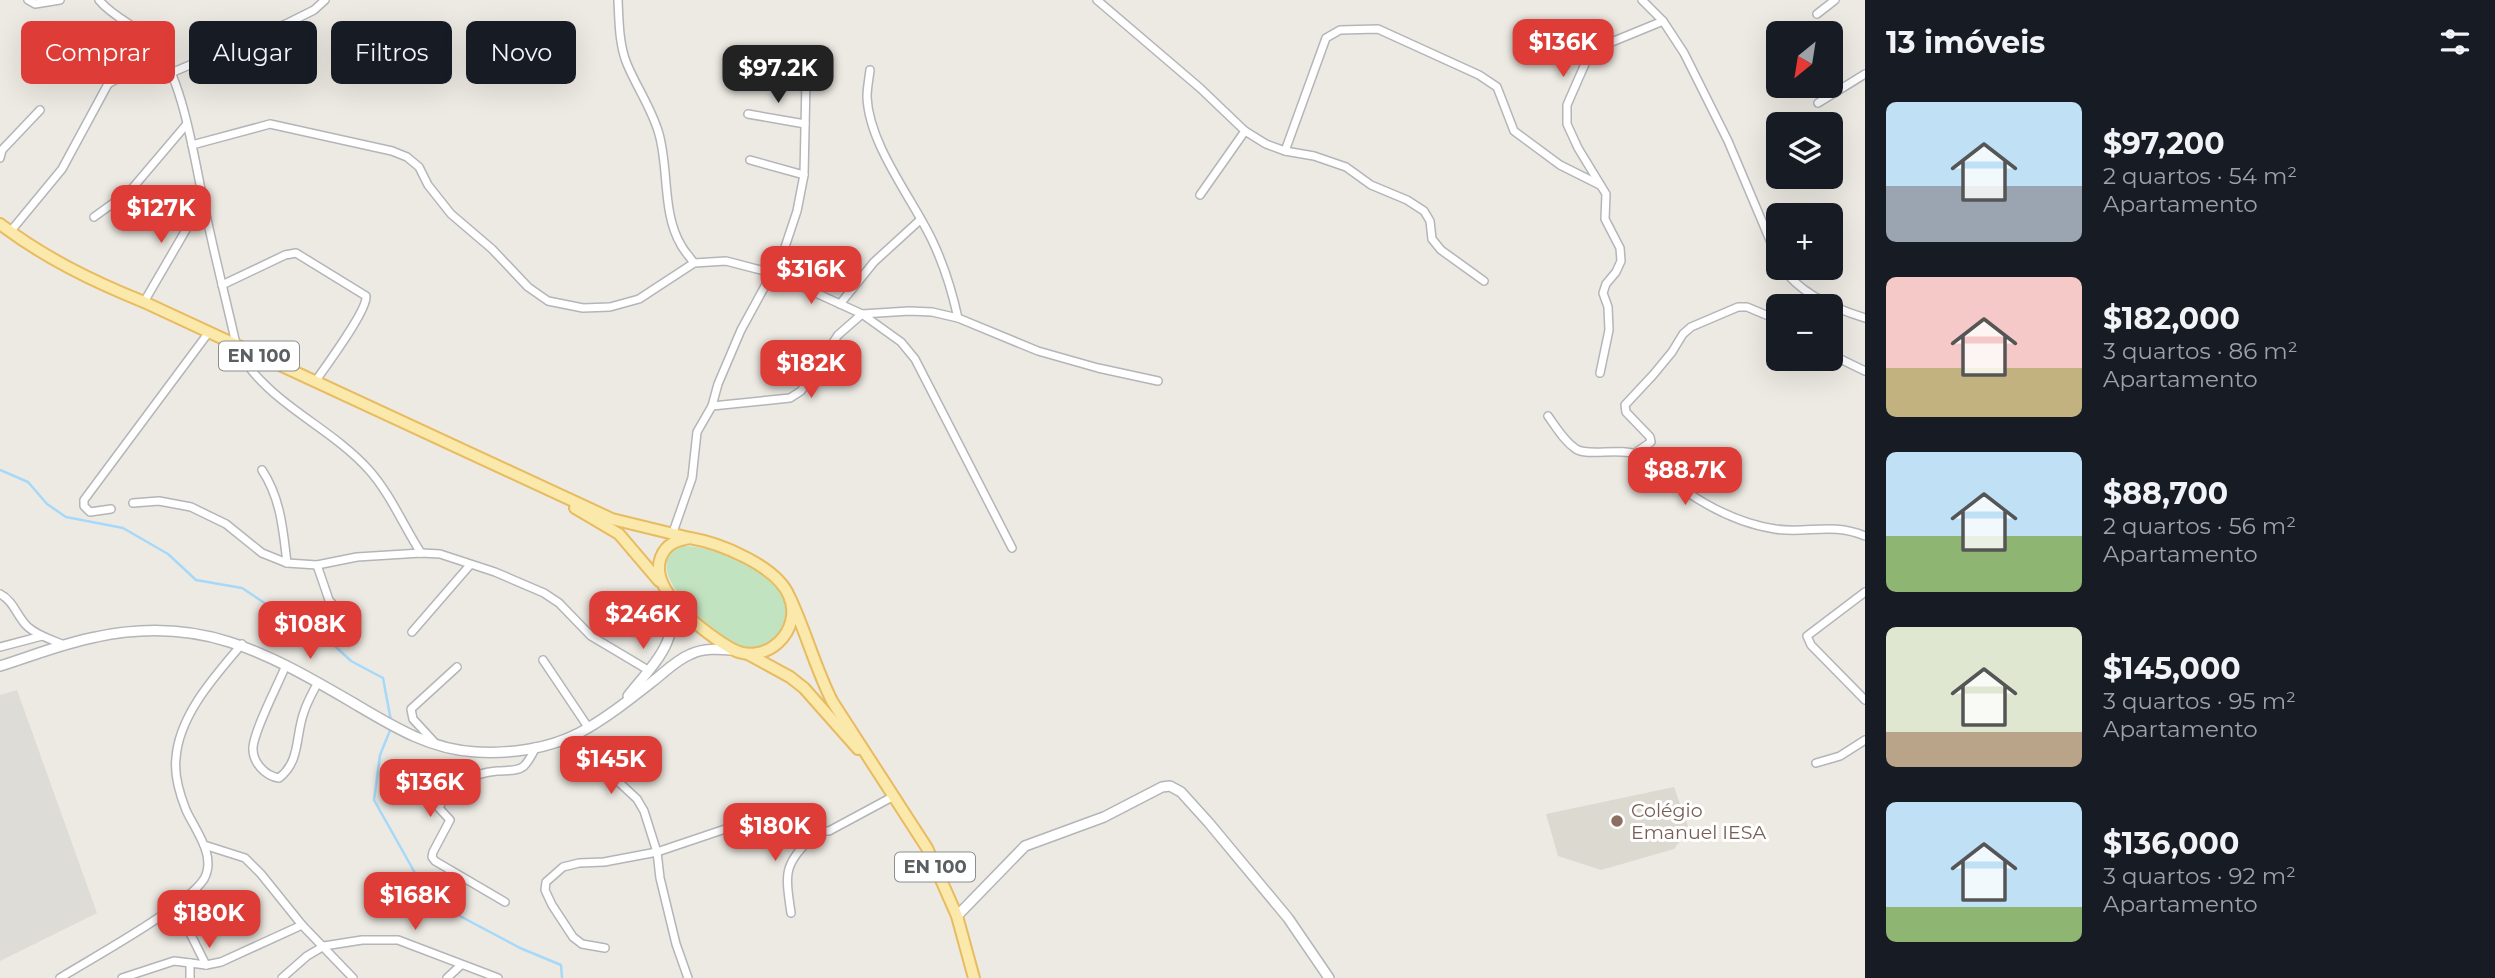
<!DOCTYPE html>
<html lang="pt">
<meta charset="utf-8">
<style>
:root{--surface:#171b24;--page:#242831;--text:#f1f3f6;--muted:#9ea1a6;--accent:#de3c37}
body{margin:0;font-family:Montserrat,sans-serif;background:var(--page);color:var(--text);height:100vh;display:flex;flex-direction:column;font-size:26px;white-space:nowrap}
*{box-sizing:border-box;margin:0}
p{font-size:23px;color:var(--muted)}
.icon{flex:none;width:38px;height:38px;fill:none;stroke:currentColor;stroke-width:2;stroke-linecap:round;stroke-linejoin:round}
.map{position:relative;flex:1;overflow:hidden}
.panel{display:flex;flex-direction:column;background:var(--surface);width:630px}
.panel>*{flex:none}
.top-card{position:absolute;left:21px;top:21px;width:665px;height:63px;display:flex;gap:14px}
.needle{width:46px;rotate:210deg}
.controls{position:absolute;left:1766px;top:21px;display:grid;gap:14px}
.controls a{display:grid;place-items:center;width:77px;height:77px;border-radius:10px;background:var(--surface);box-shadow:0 7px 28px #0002;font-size:35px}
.price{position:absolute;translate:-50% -60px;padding:0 16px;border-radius:14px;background:var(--accent);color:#fff;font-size:23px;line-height:46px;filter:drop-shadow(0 2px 4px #0008)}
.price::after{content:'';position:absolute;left:50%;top:42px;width:21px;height:16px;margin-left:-10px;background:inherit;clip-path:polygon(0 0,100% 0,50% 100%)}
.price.on{background:#222;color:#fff}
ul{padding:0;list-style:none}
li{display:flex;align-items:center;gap:21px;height:175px;padding:0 21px}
li span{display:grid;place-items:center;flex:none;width:196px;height:140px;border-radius:10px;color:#555}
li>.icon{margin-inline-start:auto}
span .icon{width:84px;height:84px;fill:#fffc;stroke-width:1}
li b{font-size:30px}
h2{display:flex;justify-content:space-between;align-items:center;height:84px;padding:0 21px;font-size:30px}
.tag{padding:0 24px;border-radius:10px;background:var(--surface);box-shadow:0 7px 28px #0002;font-size:24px;line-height:63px}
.tag.on{background:var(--accent);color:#fff}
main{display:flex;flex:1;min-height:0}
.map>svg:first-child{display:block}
.industrial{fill:#dedcd7}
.education{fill:#dcd9d1}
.green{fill:#c2e3c0}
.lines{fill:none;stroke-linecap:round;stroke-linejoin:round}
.stream{stroke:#a6d9f9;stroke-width:2.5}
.minor-casing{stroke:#b3b5b9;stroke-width:10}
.tertiary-casing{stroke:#b3b5b9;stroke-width:12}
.primary-casing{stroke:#e8bb60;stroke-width:14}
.minor{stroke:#fff;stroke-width:7}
.tertiary{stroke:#fff;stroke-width:9}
.primary{stroke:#fae9ab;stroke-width:10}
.education-dot{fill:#8d6e63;stroke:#fff;stroke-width:2.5}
.labels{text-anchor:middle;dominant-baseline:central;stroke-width:6;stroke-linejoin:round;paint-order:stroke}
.shield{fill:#fff;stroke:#8c8f91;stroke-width:2}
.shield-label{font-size:18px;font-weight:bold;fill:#5b5f62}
.education-label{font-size:19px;fill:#785e54;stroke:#fff;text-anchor:start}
</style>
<main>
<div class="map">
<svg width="1865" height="978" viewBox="0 0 1865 978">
<rect width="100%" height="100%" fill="#edeae3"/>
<path class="industrial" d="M17,690L97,913L0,961V695Z"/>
<path class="education" d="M1674,787L1689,829L1674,849L1601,870L1558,856L1546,814Z"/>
<path class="green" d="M683,546C718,545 809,582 781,629C776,639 766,645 755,647C748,648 741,647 735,643C712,632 632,564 683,546Z"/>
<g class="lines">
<g class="stream">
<path d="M0,470L28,482L47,504L66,517L123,528L168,554L196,580L242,588L266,604L306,619L351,661L383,678L391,721"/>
<path d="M391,728L380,755L374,800L415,873L458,915L520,948L561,965L562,978"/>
</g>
<defs>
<g id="minor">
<path d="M28,0L35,4L60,0"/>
<path d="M99,0C116,21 145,28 160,51C185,90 195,163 205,209C214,254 226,299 236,344C241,353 246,364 253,372C286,411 335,432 369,470C391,495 403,525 421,553"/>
<path d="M618,0C619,21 619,45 627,64C637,88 652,109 659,134C669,169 662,213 681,245C684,251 690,257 694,263"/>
<path d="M1097,0L1200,88L1245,131L1266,144L1285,151L1314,156L1346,167L1371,185L1407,200L1424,211L1430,221L1432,239L1441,250L1484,281"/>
<path d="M1642,0L1663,21L1684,53L1728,141L1778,259"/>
<path d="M1817,14L1835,0"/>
<path d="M870,70C869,79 867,88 867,97C869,145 912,198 932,240C944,265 952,291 958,318"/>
<path d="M171,73L288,23L314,10L325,0"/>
<path d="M1818,103L1865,74"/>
<path d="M748,114L805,124"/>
<path d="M192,145L270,124L392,151L407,157L419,167L428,185L451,214L492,249L528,287L548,301L583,308L610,307L639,299L694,263L726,261L772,273L862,314L901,342L915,359L1012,548"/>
<path d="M1285,151L1326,38L1340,30L1378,29L1479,75L1497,87L1514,131L1560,165L1600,185"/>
<path d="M0,158L2,150L40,110"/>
<path d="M750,160L804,175"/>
<path d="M1200,195L1245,131"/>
<path d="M94,217L130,191L186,125"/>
<path d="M10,232L62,169L108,84L115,80L168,66"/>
<path d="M1783,268C1800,294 1836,309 1865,318"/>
<path d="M222,285L285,255L296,253L366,296C368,310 325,367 315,382"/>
<path d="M144,302L187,228L205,212"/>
<path d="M840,304L874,262L920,220"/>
<path d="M1830,354L1865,371"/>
<path d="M1600,373L1609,330L1608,307L1603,293L1606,284L1616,272L1621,261L1620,248L1605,219L1606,194L1578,148L1567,124V105L1588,57L1602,46L1663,21"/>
<path d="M712,406L790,398L801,391L838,335L862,314L909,311L932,312L958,318L1038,351L1098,368L1158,381"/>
<path d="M1548,416C1556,427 1564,441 1576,449C1588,457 1620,447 1639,455C1656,463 1667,477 1681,488C1708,507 1742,524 1775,529C1807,534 1832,522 1865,536"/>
<path d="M1635,453L1651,442L1650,437L1626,412L1625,405L1653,375L1672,352L1683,334L1691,327L1738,307H1747L1778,320"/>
<path d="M262,470C281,499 283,530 287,563"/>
<path d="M133,503L159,501L191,507L226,524L262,553L287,563L317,565L357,557L421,553L440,554L495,572L544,593L559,603L591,636L648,670"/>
<path d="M111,509L90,512L84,506V500L209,332"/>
<path d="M672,535L692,478L697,432L712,406L718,384L741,330L783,253L797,211L804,175L806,82L808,71L819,53"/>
<path d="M317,565L329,600L355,631"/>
<path d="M1865,592L1807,636L1811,645L1865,700"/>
<path d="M0,594C14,601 17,617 28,627C38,636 53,640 64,645"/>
<path d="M412,632L470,565"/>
<path d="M0,647L42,636"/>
<path d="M543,660L588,727"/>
<path d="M286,665C278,685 255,728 253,747C252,762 265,776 279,778C301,761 295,736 304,712C307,702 313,692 318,682"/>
<path d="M577,734L595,760L637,799L644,811L657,852L660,878L676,944L688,978"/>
<path d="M436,744L413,719L411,709L457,667"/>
<path d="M1816,763L1840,756L1865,740"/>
<path d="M204,845L245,858L261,874L302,925L353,978"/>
<path d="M505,902L435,861L432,857L433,852L450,820L439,808C448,784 475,773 497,771C506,770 517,772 524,766C529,761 533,753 536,747"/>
<path d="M176,905L206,965"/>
<path d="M791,913C784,866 785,867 816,831"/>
<path d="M605,948L582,944L573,937L552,905L545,890L546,882L563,867L579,863L604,862L657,852L743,823L776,818L802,823L816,831H829L894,796"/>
<path d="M60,978C92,958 186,907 204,879C217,856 195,830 186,810C180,795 174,774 176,758C179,715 215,676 242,644"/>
<path d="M122,978L174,961L206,965L221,962L302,925"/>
<path d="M190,978V963"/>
<path d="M282,978L307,956L324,946L362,940H398L498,978"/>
<path d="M447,978L461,965"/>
</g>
<g id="tertiary">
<path d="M0,666C32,656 64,643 96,637C199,615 264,651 350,701C389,724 429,750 476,752C510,754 548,749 579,733C605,719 629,700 652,682C665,672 676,660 691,654C704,648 718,649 732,650"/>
<path d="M628,696C654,663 683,639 668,595"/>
<path d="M957,916L1025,846L1104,817L1162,787L1170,786L1181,792L1209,823L1288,918L1329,978"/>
</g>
<g id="primary">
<path d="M0,224C45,258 92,281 144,302L612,519L690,538"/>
<path d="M575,508L619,534L659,581"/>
<path d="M690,538C720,543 777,566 789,596C804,631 765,667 732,649C707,635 647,590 661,557C666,544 677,540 690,538Z"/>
<path d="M790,598C806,632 815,667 832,701L927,848L957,916L974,978"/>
<path d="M748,654L790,677L804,688L858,749"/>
</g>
</defs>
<use href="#minor" class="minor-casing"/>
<use href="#tertiary" class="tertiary-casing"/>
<use href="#primary" class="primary-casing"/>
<use href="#minor" class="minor"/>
<use href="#tertiary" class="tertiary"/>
<use href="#primary" class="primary"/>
</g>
<circle class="education-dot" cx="1617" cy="821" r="7"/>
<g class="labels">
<g class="shield">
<rect x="219" y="341.5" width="80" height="29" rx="5"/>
<rect x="895" y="852.5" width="80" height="29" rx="5"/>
</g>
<g class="shield-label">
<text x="259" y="356">EN 100</text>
<text x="935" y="867">EN 100</text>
</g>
<g class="education-label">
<text x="1631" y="810">Colégio<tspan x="1631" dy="22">Emanuel IESA</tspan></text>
</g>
</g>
</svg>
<div class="controls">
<a><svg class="needle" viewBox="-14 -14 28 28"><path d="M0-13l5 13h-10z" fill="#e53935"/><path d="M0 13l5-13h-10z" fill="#9ea1a6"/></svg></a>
<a><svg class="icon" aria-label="layers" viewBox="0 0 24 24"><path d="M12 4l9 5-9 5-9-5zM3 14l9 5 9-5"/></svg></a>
<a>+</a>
<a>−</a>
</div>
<b class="price" style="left:1563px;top:79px">$136K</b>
<b class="price on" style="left:778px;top:105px">$97.2K</b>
<b class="price" style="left:161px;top:245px">$127K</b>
<b class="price" style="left:811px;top:306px">$316K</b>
<b class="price" style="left:811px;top:400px">$182K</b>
<b class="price" style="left:1685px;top:507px">$88.7K</b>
<b class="price" style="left:643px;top:651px">$246K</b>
<b class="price" style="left:310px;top:661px">$108K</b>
<b class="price" style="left:611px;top:796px">$145K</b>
<b class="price" style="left:430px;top:819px">$136K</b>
<b class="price" style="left:775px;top:863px">$180K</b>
<b class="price" style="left:415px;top:932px">$168K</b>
<b class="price" style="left:209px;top:950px">$180K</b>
<div class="top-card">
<a class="tag on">Comprar</a>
<a class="tag">Alugar</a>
<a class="tag">Filtros</a>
<a class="tag">Novo</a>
</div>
</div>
<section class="panel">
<h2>13 imóveis<svg class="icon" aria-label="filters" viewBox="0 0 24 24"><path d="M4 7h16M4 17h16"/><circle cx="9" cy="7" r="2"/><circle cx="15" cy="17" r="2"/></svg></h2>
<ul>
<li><span style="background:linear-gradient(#bfe0f5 60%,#9aa5b1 0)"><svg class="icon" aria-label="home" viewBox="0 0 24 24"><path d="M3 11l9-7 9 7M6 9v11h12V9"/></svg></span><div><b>$97,200</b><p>2 quartos · 54 m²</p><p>Apartamento</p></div></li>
<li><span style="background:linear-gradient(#f6c9c9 65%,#c2b280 0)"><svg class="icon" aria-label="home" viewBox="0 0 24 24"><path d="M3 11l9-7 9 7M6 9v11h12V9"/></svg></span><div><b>$182,000</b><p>3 quartos · 86 m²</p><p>Apartamento</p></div></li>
<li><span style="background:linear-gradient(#bfe0f5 60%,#8fb573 0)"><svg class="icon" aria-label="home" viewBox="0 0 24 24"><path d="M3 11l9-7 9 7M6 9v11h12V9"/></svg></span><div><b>$88,700</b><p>2 quartos · 56 m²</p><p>Apartamento</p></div></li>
<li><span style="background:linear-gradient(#dfe7d0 75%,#b9a48a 0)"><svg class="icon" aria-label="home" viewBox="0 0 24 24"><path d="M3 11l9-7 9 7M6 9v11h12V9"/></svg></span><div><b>$145,000</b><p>3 quartos · 95 m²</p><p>Apartamento</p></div></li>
<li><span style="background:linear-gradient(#bfe0f5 75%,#8fb573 0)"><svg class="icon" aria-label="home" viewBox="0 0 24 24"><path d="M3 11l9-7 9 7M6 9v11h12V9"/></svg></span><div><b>$136,000</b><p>3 quartos · 92 m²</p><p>Apartamento</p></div></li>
</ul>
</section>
</main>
